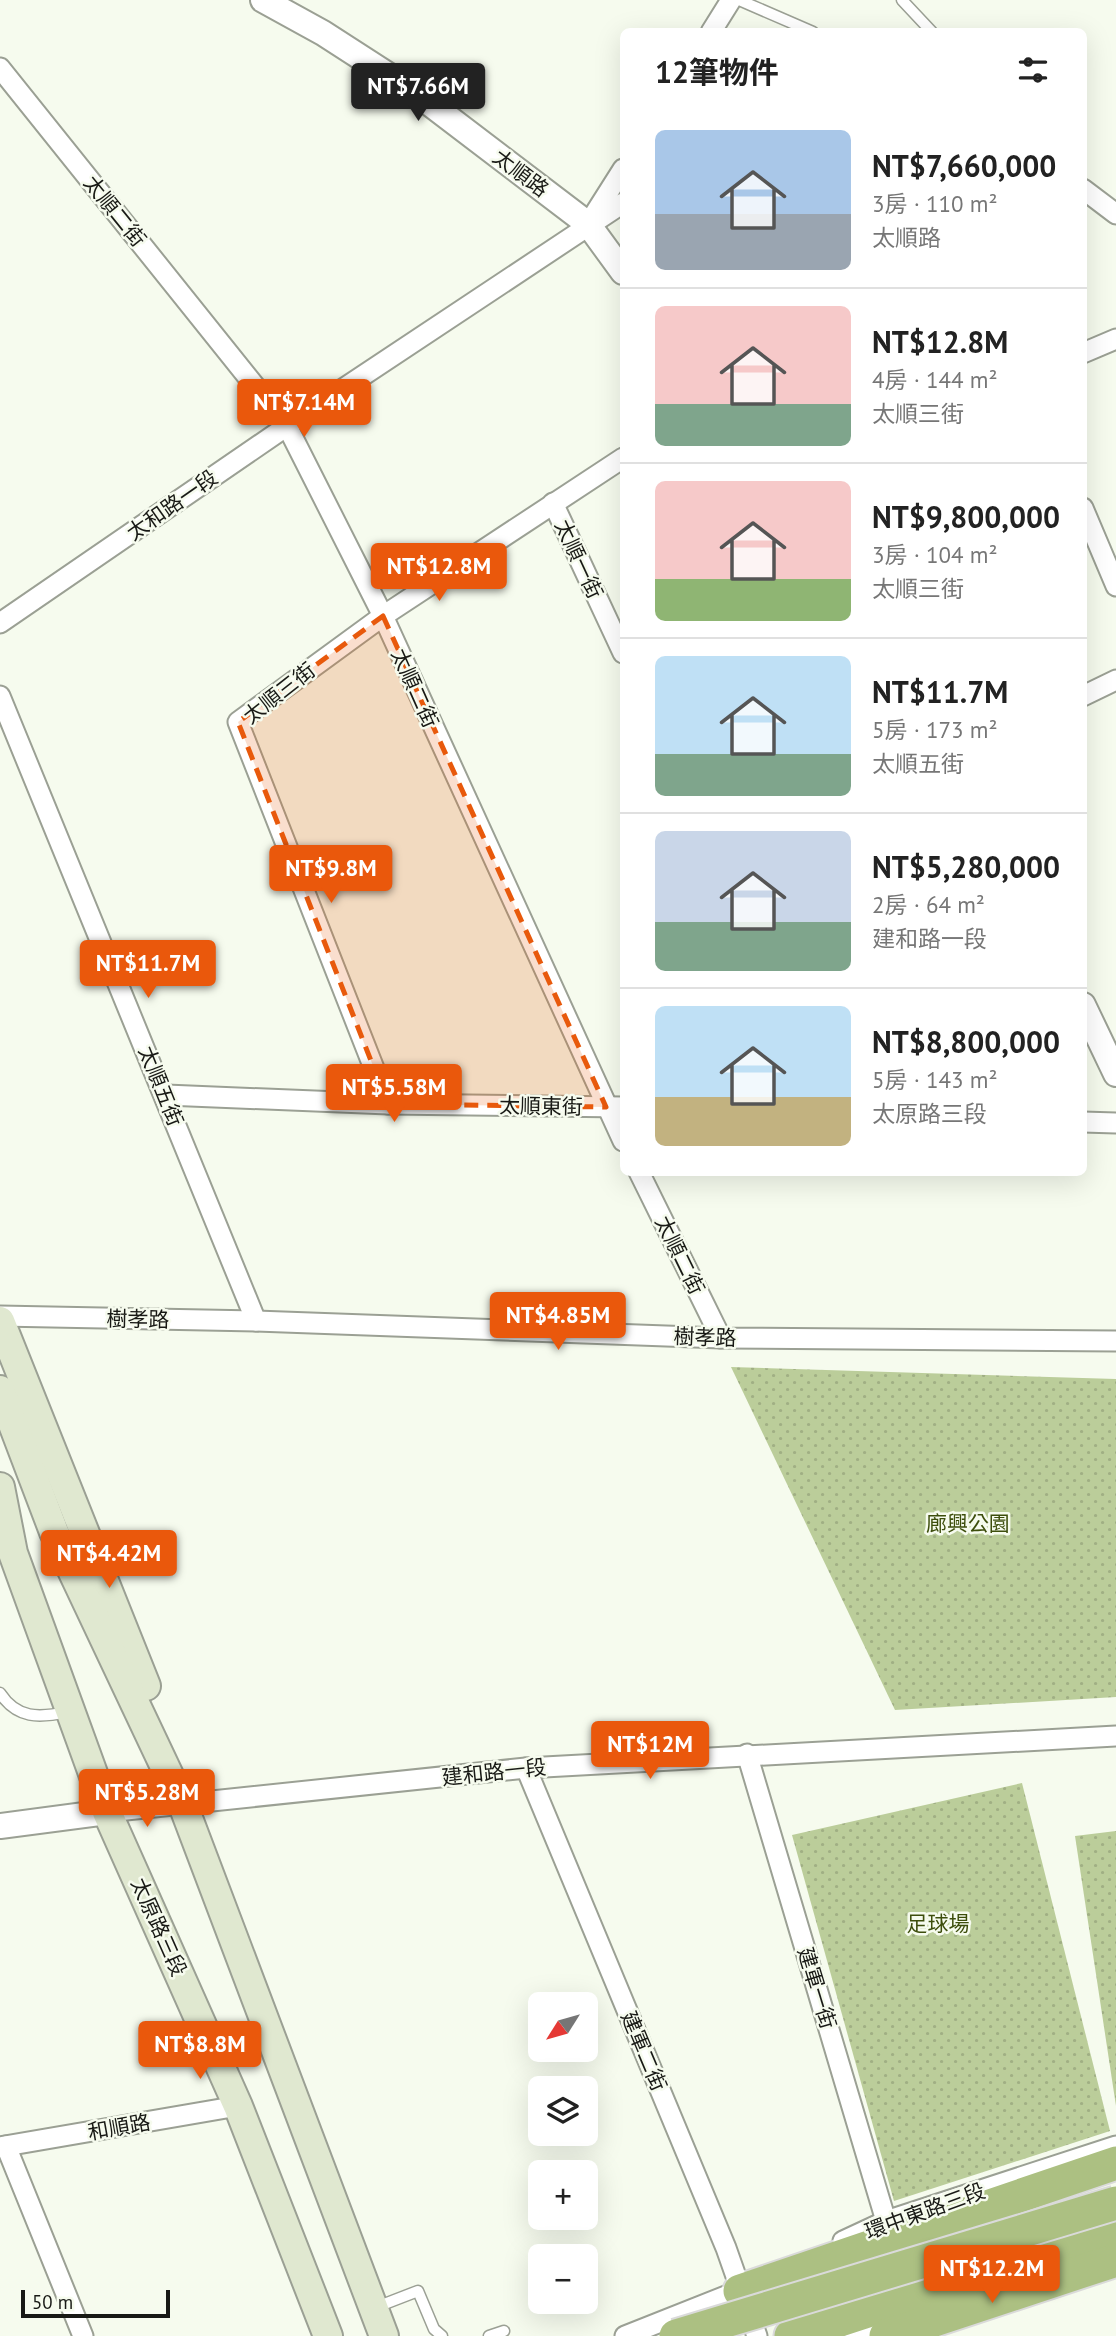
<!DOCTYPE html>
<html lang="zh-TW">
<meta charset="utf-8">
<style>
:root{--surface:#fff;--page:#f2f2f2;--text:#222;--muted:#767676;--line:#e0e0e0;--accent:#ea580c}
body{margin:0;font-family:"PT Sans","Noto Sans TC",sans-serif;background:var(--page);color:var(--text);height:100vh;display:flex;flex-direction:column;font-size:26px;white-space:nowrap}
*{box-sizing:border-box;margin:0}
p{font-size:23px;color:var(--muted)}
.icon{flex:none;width:38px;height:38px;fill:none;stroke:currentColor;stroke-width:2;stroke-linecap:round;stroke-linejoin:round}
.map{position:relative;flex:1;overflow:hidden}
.sheet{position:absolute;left:620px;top:28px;width:467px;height:1148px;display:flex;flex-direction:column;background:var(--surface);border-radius:10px;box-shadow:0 7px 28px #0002}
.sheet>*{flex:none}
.needle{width:46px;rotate:233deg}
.controls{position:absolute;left:528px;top:1992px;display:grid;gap:14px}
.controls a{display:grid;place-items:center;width:70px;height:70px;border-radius:10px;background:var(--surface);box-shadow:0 7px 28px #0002;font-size:35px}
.scale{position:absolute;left:21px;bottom:18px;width:149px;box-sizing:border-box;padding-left:7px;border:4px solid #181915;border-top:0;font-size:19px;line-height:24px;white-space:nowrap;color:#181915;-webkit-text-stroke:5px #f6fbee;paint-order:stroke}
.price{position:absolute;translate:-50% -60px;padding:0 16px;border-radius:7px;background:var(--accent);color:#fff;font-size:23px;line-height:46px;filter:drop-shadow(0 2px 4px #0008)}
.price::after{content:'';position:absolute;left:50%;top:42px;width:21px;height:16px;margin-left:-10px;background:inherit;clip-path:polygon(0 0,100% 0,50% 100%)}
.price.on{background:#222;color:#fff}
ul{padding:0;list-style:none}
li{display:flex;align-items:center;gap:21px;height:175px;padding:0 35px}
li+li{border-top:2px solid var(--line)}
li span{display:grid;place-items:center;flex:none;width:196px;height:140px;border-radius:10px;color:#555}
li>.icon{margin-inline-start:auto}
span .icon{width:84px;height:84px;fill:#fffc;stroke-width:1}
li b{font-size:30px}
h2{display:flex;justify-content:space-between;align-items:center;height:84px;padding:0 35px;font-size:30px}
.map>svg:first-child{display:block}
.green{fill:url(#green-dots)}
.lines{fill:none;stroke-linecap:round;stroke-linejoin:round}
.service-casing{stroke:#9ba094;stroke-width:13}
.minor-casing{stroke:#9ba094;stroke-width:23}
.tertiary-casing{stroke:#9ba094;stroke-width:28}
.secondary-casing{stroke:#9ba094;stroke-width:32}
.trunk-casing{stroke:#dadada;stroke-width:37}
.service{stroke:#fff;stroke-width:10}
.minor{stroke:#fff;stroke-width:19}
.tertiary{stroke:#fff;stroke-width:24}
.secondary{stroke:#e0e8d0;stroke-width:28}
.trunk{stroke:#acc082;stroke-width:33}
.trunk-bridge-casing{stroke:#dadada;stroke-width:37;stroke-linecap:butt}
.trunk-bridge{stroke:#acc082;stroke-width:33}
.marked{fill:#e8590c;fill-opacity:0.2;stroke:#e8590c;stroke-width:5;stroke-dasharray:14 9;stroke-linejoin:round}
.labels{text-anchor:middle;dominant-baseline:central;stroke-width:5;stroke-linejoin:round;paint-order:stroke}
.street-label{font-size:21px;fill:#181915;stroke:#f6fbee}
.park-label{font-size:21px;fill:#3d4e0c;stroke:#f6fbee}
</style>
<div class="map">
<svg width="1116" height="2336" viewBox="0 0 1116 2336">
<defs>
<pattern id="green-dots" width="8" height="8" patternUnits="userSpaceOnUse" patternTransform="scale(1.75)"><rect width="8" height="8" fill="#bbcd9a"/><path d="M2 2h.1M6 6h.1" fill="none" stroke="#a0af84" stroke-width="1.8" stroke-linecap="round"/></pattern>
</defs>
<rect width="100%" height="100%" fill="#f6fbee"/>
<g class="green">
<path d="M731,1367L1116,1379V1697L895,1710Z"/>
<path d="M1022,1783L1110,2131L894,2201L792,1835Z"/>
<path d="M1116,1831V2106L1075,1836Z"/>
</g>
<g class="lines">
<defs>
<g id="service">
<path d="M739,0L813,32"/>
<path d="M902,0L932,32"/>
<path d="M0,1693C17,1719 39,1718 67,1712"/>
<path d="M374,2308L418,2291L434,2329L442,2336"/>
<path d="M489,2336L504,2331"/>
</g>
<g id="minor">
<path d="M711,32L731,0"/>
<path d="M0,68L287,426L383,616L623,1141"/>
<path d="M1083,189L1116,214"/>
<path d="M590,221L623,169"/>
<path d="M1083,353L1116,339"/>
<path d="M553,503L623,653"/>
<path d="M1083,508L1116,586"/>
<path d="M0,623L287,426L623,203"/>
<path d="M0,696L256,1321"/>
<path d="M1083,696L1116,680"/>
<path d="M166,1095L388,1104L623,1107"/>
<path d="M388,1104L238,722L383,616L623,458"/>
<path d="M1083,1122L1116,1123"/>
<path d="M639,1172L721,1338"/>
<path d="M0,1316L256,1321L721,1338L1116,1341"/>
<path d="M747,1754L886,2221"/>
<path d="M526,1768L726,2248L757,2336"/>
<path d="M107,1812L526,1768L1116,1736"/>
<path d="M6,2146L83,2336"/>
<path d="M0,2147L238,2106"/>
<path d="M843,2241L886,2221L1116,2146"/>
<path d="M625,2336L746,2288"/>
<path d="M855,2336L891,2317"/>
</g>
<g id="tertiary">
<path d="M263,0L323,33L416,93L588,224L623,272"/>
<path d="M1083,1005L1116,1074"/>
<path d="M0,1826L107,1812"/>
</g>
<g id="secondary">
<path d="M0,1321L146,1686"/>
<path d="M0,1390L54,1532L183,1805L384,2336"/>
<path d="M0,1487L13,1553L107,1812L238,2106L328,2336"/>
</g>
<g id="trunk">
<path d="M740,2291L1116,2163"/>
<path d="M791,2336L1116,2230"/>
<path d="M886,2336L1116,2260"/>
</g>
</defs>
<use href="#service" class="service-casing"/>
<use href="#minor" class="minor-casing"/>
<use href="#tertiary" class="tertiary-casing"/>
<use href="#secondary" class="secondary-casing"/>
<use href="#trunk" class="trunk-casing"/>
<use href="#service" class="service"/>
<use href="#minor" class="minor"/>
<use href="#tertiary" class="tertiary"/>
<use href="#secondary" class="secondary"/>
<use href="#trunk" class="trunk"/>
<defs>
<path id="trunk-bridge" d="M676,2336L1116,2203"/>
</defs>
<use href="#trunk-bridge" class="trunk-bridge-casing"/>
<use href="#trunk-bridge" class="trunk-bridge"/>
</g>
<path class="marked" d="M383,616L606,1107L388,1104L238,722Z"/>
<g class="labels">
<g class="street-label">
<text transform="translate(521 173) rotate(37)">太順路</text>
<text transform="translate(115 211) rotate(51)">太順二街</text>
<text transform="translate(172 505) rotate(-35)">太和路一段</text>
<text transform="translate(579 559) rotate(65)">太順一街</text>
<text transform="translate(415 688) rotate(66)">太順二街</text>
<text transform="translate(279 693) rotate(-38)">太順三街</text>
<text transform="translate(161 1086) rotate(68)">太順五街</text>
<text transform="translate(541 1106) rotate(1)">太順東街</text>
<text transform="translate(680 1255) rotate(64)">太順二街</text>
<text transform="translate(138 1319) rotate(1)">樹孝路</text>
<text transform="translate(705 1337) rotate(2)">樹孝路</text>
<text transform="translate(494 1772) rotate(-6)">建和路一段</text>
<text transform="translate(159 1927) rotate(66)">太原路三段</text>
<text transform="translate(817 1988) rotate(73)">建軍一街</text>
<text transform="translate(644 2051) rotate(67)">建軍二街</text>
<text transform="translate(119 2127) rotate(-10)">和順路</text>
<text transform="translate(925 2211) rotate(-20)">環中東路三段</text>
</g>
<g class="park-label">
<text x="968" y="1523">廊興公園</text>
<text x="938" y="1923">足球場</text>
</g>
</g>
</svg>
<div class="controls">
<a><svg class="needle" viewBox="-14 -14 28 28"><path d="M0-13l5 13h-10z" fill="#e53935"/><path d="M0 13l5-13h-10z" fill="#767676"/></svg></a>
<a><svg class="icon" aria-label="layers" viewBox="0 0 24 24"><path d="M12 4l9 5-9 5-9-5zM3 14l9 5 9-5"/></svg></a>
<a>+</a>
<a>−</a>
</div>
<div class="scale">50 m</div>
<b class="price on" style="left:418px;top:123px">NT$7.66M</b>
<b class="price" style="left:304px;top:439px">NT$7.14M</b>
<b class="price" style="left:439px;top:603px">NT$12.8M</b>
<b class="price" style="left:331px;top:905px">NT$9.8M</b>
<b class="price" style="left:148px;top:1000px">NT$11.7M</b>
<b class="price" style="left:394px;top:1124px">NT$5.58M</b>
<b class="price" style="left:558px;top:1352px">NT$4.85M</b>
<b class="price" style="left:109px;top:1590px">NT$4.42M</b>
<b class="price" style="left:650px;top:1781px">NT$12M</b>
<b class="price" style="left:147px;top:1829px">NT$5.28M</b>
<b class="price" style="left:200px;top:2081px">NT$8.8M</b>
<b class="price" style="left:992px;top:2305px">NT$12.2M</b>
<section class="sheet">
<h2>12筆物件<svg class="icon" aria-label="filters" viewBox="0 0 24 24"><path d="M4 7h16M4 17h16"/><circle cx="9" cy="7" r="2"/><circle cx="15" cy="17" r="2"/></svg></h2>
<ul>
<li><span style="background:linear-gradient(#a9c7e8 60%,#9aa5b1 0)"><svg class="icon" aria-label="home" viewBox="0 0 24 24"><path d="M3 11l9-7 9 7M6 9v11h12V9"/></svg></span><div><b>NT$7,660,000</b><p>3房 · 110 m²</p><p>太順路</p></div></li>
<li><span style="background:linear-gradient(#f6c9c9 70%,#7fa58c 0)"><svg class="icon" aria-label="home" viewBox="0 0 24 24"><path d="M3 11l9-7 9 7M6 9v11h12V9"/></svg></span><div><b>NT$12.8M</b><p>4房 · 144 m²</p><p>太順三街</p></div></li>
<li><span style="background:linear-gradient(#f6c9c9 70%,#8fb573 0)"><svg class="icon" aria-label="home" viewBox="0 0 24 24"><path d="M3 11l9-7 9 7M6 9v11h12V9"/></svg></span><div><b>NT$9,800,000</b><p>3房 · 104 m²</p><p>太順三街</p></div></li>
<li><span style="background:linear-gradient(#bfe0f5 70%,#7fa58c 0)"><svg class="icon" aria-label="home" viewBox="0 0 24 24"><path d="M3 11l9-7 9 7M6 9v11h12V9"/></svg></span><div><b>NT$11.7M</b><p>5房 · 173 m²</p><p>太順五街</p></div></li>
<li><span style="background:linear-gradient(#c9d6e8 65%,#7fa58c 0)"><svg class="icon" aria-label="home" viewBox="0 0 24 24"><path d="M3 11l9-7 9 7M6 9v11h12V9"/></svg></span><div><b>NT$5,280,000</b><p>2房 · 64 m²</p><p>建和路一段</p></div></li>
<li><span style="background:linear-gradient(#bfe0f5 65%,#c2b280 0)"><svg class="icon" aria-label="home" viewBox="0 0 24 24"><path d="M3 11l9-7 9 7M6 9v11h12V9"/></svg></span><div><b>NT$8,800,000</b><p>5房 · 143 m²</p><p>太原路三段</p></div></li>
</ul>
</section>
</div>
